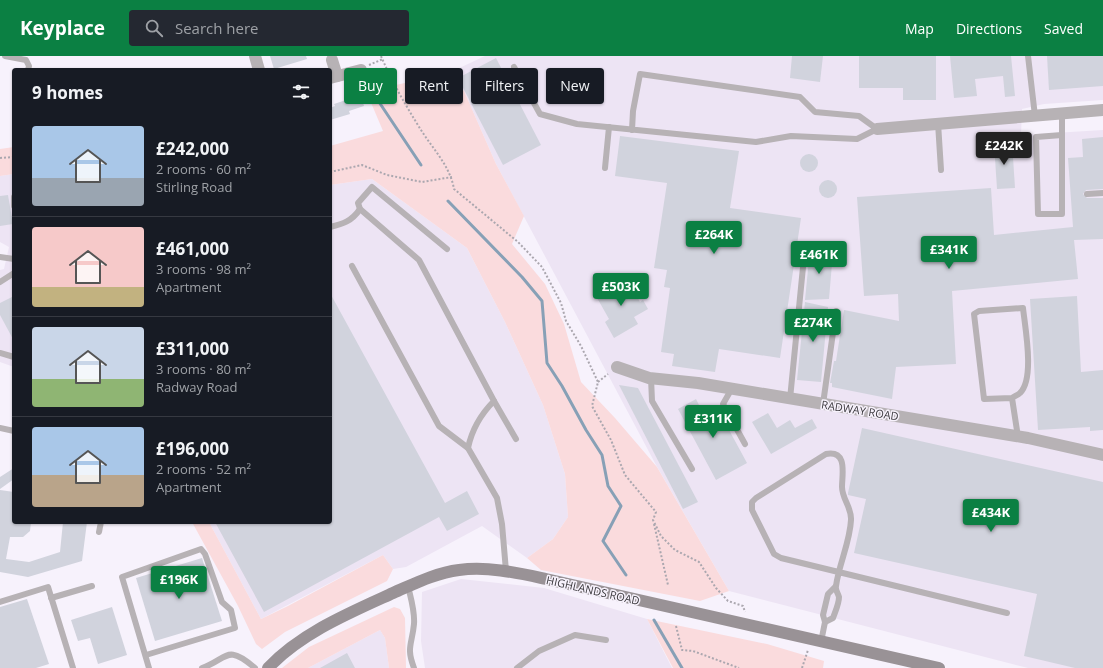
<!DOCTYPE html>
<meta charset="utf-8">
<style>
:root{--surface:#171b24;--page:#242831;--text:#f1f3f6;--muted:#9ea1a6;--line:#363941;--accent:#0b8043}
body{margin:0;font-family:"Open Sans",sans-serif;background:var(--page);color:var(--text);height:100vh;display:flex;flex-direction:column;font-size:15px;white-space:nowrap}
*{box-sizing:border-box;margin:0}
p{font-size:13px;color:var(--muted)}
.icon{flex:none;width:22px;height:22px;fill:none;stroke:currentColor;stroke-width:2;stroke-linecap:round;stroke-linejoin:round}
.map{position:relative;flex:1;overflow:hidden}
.drawer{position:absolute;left:12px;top:12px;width:320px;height:456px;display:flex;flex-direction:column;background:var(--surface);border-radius:4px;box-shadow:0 1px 3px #0004}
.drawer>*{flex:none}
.hud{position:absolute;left:344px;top:12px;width:380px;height:36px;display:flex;gap:8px}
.price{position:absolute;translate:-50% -34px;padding:0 9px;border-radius:4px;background:var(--accent);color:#fff;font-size:13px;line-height:26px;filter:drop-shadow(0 1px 2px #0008)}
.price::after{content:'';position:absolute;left:50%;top:24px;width:12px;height:9px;margin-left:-6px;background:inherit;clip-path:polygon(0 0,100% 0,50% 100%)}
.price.on{background:#222;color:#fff}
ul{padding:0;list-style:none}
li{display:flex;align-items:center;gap:12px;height:100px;padding:0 20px}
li+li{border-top:1px solid var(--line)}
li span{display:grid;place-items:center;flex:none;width:112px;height:80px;border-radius:4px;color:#555}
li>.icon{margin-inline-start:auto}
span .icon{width:48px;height:48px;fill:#fffc;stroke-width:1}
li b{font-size:17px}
h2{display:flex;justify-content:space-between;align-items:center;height:48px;padding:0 20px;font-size:17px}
.tag{padding:0 14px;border-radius:4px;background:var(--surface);box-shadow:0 1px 3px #0004;font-size:14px;line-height:36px}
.tag.on{background:var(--accent);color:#fff}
header{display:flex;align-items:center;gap:24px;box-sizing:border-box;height:56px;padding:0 20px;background:var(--accent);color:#fff}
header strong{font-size:19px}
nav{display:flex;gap:22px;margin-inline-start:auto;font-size:14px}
.search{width:280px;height:36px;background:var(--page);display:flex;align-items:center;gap:10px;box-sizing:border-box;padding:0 14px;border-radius:4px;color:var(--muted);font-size:15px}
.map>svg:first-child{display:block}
.built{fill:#ede4f4}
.green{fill:#fadbdd}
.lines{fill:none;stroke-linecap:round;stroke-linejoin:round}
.stream{stroke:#87a0b6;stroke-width:3}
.building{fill:#d1d3dd}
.path{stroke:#aba7af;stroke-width:2;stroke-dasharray:2 2;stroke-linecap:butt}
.lane{stroke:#b7b2b5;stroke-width:6}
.street{stroke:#b7b2b5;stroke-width:12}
.secondary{stroke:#999296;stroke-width:12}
.labels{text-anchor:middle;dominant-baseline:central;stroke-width:3;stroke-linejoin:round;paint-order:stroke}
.street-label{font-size:11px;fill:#3c3a3e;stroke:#f7f2fc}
</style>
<header>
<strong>Keyplace</strong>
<div class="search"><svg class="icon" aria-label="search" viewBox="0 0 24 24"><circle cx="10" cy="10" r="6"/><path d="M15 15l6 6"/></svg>Search here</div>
<nav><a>Map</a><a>Directions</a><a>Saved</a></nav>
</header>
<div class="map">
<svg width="1103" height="612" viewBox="0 0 1103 612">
<rect width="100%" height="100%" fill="#f7f2fc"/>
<g class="built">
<path d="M485,0H1103V44L1044,48L1022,53L1021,79L1103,74V612H1028L729,535L656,409L496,108L464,35L453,15Z"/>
<path d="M14,118V311L0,306V214L4,213L9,191L0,186V120Z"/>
<path d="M372,123L467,192L505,266L543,349L565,418L568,461L553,483L527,502L482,470L406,511L393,513L383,499L261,563L209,466H330V129Z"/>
<path d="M461,523L544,532L647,563L672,612H425L421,585L422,536Z"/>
<path d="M380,574L385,582L389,612H308Z"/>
</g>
<g class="green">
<path d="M439,13L464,35L496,108L524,160L512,188L545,228L564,268L581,326L615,362L657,411L729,535L700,545L541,514L527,502L553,483L568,461L565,418L543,349L505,266L467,192L372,123L330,129V90L383,75L361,23L386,31L419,24Z"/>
<path d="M14,91V118L0,120V93Z"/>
<path d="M192,466H209L261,563L288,550L383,499L393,513L387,525L285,576L262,593L256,588L238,550Z"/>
<path d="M394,551L400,553L405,562L406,612H389L385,582L380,574L308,612H282L309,591Z"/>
<path d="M647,563L767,588L824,605L823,612H673Z"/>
</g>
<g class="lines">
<g class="stream">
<path d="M367,28L421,109"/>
<path d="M448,145L522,221L542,245L547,307L562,330L586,374L602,399L608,430L621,450L603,485L626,519"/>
<path d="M654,564L682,612"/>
</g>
</g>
<g class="building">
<path d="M270,0H306L307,3L274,13Z"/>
<path d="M792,0H823L820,26L790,22Z"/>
<path d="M859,0H936V44H903V32H859Z"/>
<path d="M950,0H1011L1015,40L1005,41L1003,20L975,23L977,40L954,42Z"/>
<path d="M1047,0H1103V30L1049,34Z"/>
<path d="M496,2L541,89L503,109L458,22Z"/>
<path d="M360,37L364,50L349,55L350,58L330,64V52L335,50L334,48L349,43L348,40Z"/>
<path d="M620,80L739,95L730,152L801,162L780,302L719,293L715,316L672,310L674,298L661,296L670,232L664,231L667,214L654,212L667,127L615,120Z"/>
<path d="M1103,81V133L1086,134L1083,138L1087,142H1103V183L1074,184L1078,223L952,235L956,308L896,311L892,343L832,331V327H830L834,305H836L844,254L899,265L898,238L864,240L857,141L991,132L994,179L1073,171L1068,102L1083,101L1082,83Z"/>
<path d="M1012,86L1015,132L997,133L994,87Z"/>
<circle cx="809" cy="107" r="9"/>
<circle cx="828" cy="133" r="9"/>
<path d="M8,139L13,168L0,170V140Z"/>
<path d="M810,193L833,196L829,243L805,244Z"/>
<path d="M627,222L640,246L643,244L648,253L634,261L638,268L614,282L605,266L609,263L596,240Z"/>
<path d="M330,237L445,447L467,435L479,458L447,475L439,461L264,556L215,466H330Z"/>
<path d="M14,240V285L0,259V247Z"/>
<path d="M1077,240L1081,316L1103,314V374L1090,375V371L1038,374L1030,243Z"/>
<path d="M805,246L828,251L821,326L797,324Z"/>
<path d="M619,329L638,332L698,446L683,453Z"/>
<path d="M696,343L703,357L716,350L747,407L716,424L678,353Z"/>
<path d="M768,357L777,372L790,364L795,372L812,363L817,372L771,398L752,366Z"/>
<path d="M862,372L1103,426V612H1075L1024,600L1037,538L854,497L866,443L848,439V437Z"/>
<path d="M14,412V423L0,433V421Z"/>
<path d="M0,434L14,436V466H31L30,475L23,481H10L6,503L29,506L60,496L63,466H87L82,505L28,521L0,516Z"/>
<path d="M202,502L222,565L155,585L136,522Z"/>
<path d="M27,543L49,608L36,612H0V551Z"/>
<path d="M112,551L127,599L98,608L90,582L78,585L71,564Z"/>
<path d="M347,597L355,612H320Z"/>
</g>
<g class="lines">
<g class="path">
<path d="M381,0C392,26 406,50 421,74C433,93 450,110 454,133L518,186L542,211L561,247L566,265L581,290L598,326L592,350L611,384L625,419L656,456L653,464L661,480L675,494L699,506L716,532L728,545L743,550L745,556"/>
<path d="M369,9L383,3"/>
<path d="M0,102L14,101"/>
<path d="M330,116L362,109L387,119L422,126L452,121"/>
<path d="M598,326L608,318"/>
<path d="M654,468L668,529"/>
<path d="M676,570L682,594L693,595L739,612"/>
<path d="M802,612L808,594"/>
</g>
<g class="lane">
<path d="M5,0L26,4L29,10L28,14"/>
<path d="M1028,0L1035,60"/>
<path d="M514,11L540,58L577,68L756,86L791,80L857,83L877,73L859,60L815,56L800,41L640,18L633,55L632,74"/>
<path d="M938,67L941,114"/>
<path d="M1062,79L1036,81L1038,158H1062V58"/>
<path d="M605,112L609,71"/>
<path d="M1087,138L1103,137"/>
<path d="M14,141V150"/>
<path d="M330,171C343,168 352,165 360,153"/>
<path d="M447,193L372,131L358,147L360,153L419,204L494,345C480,359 472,373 468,392"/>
<path d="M0,201L14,203"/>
<path d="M352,210L439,370L468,392L497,442L502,468L506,515"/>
<path d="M0,226L14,217"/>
<path d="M0,297L14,301"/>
<path d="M651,322L652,345L692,413"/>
<path d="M731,334L723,348L745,388"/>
<path d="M1012,342C1015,340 1018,339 1020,337C1035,323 1025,271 1023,252L979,255L974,258L984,343L1012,342L1018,381"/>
<path d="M790,343L804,201"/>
<path d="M494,345L516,383"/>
<path d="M823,348L836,255"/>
<path d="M0,372L14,375"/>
<path d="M99,476L101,466"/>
<path d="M408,530C411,543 415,555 414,568C412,589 406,591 414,612"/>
<path d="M51,542L92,530"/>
<path d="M0,546L48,531L73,612"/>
<path d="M825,566L833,562C835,556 839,548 839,541C838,537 835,534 836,530C839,508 850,486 851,464C852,452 842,443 842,431C842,418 848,394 826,398L756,442L752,446V454L774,498L781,502L1007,557"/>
<path d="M821,586L825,566L823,559L828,538L835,531"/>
<path d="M146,599L235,572L231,554L222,546L205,498L201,493L122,521L149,612"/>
<path d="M202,612C228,603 226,587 255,612"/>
<path d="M517,612L539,595L575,579L606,584"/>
</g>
<g class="street">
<path d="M255,0L259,14"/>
<path d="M332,4L337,20"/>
<path d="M330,22L361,14"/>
<path d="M877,73L1103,54"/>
<path d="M617,311L649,322L698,327L1028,382L1103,399"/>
</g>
<path class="secondary" d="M268,612C301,577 349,557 393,537C414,528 435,517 459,514C488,510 518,517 546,523L939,612"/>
</g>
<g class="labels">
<g class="street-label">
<text transform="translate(860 354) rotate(9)">RADWAY ROAD</text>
<text transform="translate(593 534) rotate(13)">HIGHLANDS ROAD</text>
</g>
</g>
</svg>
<b class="price on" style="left:1004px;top:110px">£242K</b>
<b class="price" style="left:714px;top:199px">£264K</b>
<b class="price" style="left:949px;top:214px">£341K</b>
<b class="price" style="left:819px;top:219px">£461K</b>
<b class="price" style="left:621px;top:251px">£503K</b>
<b class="price" style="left:813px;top:287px">£274K</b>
<b class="price" style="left:713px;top:383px">£311K</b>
<b class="price" style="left:991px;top:477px">£434K</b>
<b class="price" style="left:179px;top:544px">£196K</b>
<div class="hud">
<a class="tag on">Buy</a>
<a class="tag">Rent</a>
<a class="tag">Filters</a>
<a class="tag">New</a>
</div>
<section class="drawer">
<h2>9 homes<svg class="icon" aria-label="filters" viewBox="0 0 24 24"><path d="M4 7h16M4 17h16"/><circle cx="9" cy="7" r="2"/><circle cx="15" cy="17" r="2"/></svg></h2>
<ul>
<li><span style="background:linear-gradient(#a9c7e8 65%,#9aa5b1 0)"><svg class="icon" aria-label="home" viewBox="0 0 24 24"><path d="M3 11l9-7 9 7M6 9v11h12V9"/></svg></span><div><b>£242,000</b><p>2 rooms · 60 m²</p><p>Stirling Road</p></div></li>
<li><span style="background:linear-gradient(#f6c9c9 75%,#c2b280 0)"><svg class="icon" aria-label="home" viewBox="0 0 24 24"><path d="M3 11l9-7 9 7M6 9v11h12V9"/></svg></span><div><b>£461,000</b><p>3 rooms · 98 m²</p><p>Apartment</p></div></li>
<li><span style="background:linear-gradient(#c9d6e8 65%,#8fb573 0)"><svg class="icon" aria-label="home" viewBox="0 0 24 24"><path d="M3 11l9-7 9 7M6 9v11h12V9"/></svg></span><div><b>£311,000</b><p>3 rooms · 80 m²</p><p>Radway Road</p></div></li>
<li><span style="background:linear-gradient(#a9c7e8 60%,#b9a48a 0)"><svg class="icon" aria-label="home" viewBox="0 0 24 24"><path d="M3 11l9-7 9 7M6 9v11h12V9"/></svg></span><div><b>£196,000</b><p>2 rooms · 52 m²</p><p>Apartment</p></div></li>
</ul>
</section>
</div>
